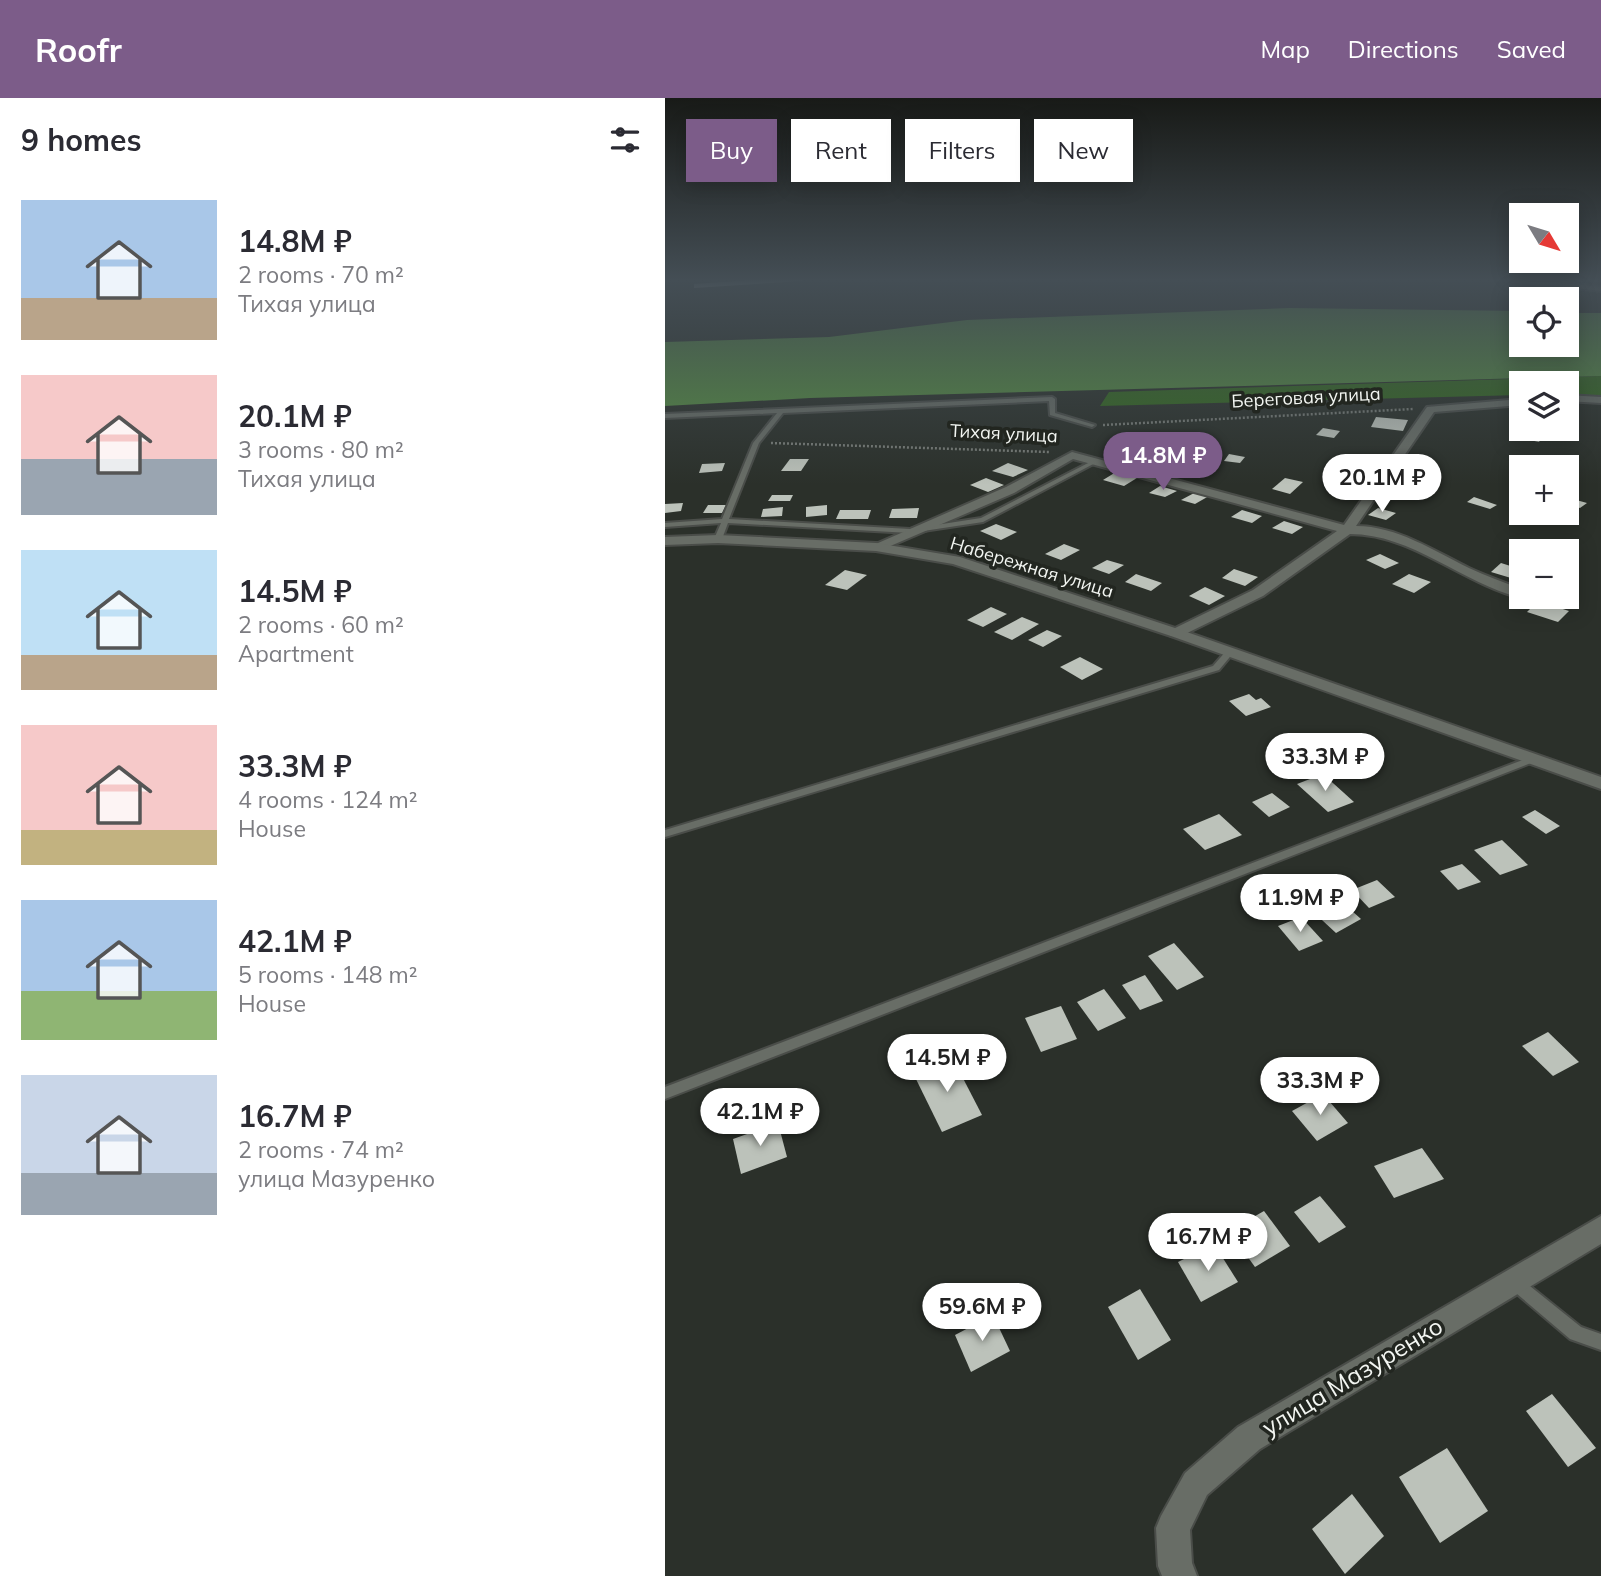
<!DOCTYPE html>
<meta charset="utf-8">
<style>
:root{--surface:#fff;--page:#f7f7f7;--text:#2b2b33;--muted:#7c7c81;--accent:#7c5c89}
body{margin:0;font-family:Mulish,sans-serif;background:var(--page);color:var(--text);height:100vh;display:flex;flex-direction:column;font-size:26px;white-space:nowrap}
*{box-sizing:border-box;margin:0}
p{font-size:23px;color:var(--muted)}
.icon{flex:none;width:38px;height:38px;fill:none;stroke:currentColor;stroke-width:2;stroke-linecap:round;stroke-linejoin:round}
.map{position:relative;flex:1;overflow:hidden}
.sheet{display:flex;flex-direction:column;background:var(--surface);width:665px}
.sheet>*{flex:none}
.banner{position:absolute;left:21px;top:21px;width:665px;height:63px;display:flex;gap:14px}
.needle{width:46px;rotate:128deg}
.controls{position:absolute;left:844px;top:105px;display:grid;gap:14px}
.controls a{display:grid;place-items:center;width:70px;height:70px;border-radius:0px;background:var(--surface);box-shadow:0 4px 18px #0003;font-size:35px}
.price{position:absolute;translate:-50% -60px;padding:0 16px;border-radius:24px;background:#fff;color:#222;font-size:23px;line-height:46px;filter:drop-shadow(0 2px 4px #0008)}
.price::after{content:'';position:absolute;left:50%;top:42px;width:21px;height:16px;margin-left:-10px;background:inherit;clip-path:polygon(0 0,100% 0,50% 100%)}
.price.on{background:var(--accent);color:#fff}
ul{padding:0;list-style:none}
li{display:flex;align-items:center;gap:21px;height:175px;padding:0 21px}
li span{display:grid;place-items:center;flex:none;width:196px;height:140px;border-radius:0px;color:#555}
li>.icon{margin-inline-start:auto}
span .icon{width:84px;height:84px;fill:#fffc;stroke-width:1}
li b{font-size:30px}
h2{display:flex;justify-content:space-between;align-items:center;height:84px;padding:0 21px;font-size:30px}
.chip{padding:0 24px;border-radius:0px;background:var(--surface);box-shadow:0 4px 18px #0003;font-size:24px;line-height:63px}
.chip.on{background:var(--accent);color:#fff}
header{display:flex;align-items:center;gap:42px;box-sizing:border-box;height:98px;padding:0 35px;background:var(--accent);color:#fff}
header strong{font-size:33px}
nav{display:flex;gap:38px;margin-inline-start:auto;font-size:24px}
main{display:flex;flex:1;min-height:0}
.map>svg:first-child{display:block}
.forest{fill:#34691e}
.water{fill:#568d42}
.building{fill:#bcc2ba}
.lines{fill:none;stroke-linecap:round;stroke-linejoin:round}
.service-casing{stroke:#4a4d49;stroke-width:4}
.minor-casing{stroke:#4a4d49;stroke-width:4}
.tertiary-casing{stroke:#4a4d49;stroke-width:4}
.path{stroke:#787c77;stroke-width:2.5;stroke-dasharray:2 2;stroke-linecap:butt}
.service{fill:#686d66;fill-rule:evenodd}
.minor{fill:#686d66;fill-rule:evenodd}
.tertiary{fill:#686d66;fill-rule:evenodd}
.labels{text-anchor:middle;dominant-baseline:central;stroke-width:7;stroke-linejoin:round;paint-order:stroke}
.far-street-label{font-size:18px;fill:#f3f6f2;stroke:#222620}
.near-street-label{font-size:24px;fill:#f3f6f2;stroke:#222620}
</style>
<header>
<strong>Roofr</strong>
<nav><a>Map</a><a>Directions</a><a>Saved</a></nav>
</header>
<main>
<section class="sheet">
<h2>9 homes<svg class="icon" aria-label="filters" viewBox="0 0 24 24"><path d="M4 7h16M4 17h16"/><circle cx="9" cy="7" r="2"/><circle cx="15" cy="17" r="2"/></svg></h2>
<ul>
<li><span style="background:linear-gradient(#a9c7e8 70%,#b9a48a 0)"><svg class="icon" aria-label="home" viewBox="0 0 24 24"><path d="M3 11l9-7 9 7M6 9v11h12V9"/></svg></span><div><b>14.8M ₽</b><p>2 rooms · 70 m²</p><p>Тихая улица</p></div></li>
<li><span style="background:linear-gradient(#f6c9c9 60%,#9aa5b1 0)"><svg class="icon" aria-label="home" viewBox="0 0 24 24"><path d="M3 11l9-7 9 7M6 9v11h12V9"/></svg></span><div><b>20.1M ₽</b><p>3 rooms · 80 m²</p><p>Тихая улица</p></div></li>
<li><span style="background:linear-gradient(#bfe0f5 75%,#b9a48a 0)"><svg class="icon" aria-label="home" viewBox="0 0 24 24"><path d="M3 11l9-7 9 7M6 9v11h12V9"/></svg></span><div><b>14.5M ₽</b><p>2 rooms · 60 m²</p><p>Apartment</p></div></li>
<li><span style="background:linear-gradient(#f6c9c9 75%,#c2b280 0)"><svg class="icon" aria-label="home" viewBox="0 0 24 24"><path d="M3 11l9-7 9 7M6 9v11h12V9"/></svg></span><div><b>33.3M ₽</b><p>4 rooms · 124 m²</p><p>House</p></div></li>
<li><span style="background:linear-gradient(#a9c7e8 65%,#8fb573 0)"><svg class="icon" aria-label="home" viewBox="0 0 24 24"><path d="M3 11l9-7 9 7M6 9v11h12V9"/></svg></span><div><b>42.1M ₽</b><p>5 rooms · 148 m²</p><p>House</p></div></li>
<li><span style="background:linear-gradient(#c9d6e8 70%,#9aa5b1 0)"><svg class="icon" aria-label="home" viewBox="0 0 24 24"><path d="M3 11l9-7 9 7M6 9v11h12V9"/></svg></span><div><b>16.7M ₽</b><p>2 rooms · 74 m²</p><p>улица Мазуренко</p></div></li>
</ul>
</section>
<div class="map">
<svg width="936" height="1478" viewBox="0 0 936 1478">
<rect width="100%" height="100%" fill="#2b302a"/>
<path class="forest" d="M936,278V298L901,296V285H856V297L435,308L444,294Z"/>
<path class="water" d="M624,210L856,213V247H901V215H936V278L145,300L0,308V244L164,239L302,222Z"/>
<g class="building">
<path d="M115,180H137V183L29,190V186Z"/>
<path d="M711,319L743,322L738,333L706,329Z"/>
<path d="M658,330L675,333L669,340L651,337Z"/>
<path d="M861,333L879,336L874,344L856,340Z"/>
<path d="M564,356L580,359L575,365L559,363Z"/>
<path d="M125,361H144L136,373H116Z"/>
<path d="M741,364L763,366L762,372L740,370Z"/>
<path d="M60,365L57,373L34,375L37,366Z"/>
<path d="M343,365L363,372L348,379L327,373Z"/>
<path d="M451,374L472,380L459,388L438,382Z"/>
<path d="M732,376L756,382L750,388L725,383Z"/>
<path d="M321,380L339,387L323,394L305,387Z"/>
<path d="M620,380L638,384L625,396L607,391Z"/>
<path d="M495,388L512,393L500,399L484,395Z"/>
<path d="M531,394L544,398L530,406L516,402Z"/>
<path d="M107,397H128L125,403H103Z"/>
<path d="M809,399L832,407L825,411L802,404Z"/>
<path d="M904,400L922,405L915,410L901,406Z"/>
<path d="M18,405L16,413L0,415V406Z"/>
<path d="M43,407H61L57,415H38Z"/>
<path d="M162,407V417L141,419V409Z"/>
<path d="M118,409L117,418L96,419L98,411Z"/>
<path d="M254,410L252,420H224L227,411Z"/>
<path d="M713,410L731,415L721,422L703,417Z"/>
<path d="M175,412H206L203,421H171Z"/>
<path d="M577,412L597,418L587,425L566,419Z"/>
<path d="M619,423L638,429L627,436L607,430Z"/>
<path d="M331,426L352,434L336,442L315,433Z"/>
<path d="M399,446L415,452L396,462L380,456Z"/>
<path d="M715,456L734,465L720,471L701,462Z"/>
<path d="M442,462L459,467L444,476L427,470Z"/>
<path d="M836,465L855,471L846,480L826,474Z"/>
<path d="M569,471L593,479L580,488L557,480Z"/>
<path d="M180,472L202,477L182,492L160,487Z"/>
<path d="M471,476L497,485L486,493L460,484Z"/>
<path d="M744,476L766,484L749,495L727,486Z"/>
<path d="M540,489L560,498L544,507L524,498Z"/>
<path d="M873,503L904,513L893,524L862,514Z"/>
<path d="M326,509L342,516L318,529L302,522Z"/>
<path d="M357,519L374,526L347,542L329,534Z"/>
<path d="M382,532L397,538L378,549L363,542Z"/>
<path d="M415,559L438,571L417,582L395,569Z"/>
<path d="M584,596L591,602L596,600L606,609L581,618L564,603Z"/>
<path d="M658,676L689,704L663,714L632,686Z"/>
<path d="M607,695L625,709L604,719L587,704Z"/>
<path d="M870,712L895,728L881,736L857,719Z"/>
<path d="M554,716L577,737L540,752L518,731Z"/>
<path d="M837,742L863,767L835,777L809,752Z"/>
<path d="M797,766L816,784L793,792L775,773Z"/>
<path d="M712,782L730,799L704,810L687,792Z"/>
<path d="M669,797L696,821L671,835L644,810Z"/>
<path d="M636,819L658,843L634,853L613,828Z"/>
<path d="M509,845L539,879L512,892L483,858Z"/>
<path d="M480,877L498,903L475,912L457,887Z"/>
<path d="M439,891L461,920L433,933L412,904Z"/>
<path d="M396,908L412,941L376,954L360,920Z"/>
<path d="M883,934L914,964L888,978L857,948Z"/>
<path d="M287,959L317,1017L277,1034L248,975Z"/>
<path d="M658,996L683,1025L652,1043L627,1013Z"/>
<path d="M113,1025L122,1059L76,1076L68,1041Z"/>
<path d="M757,1050L779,1081L729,1100L709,1068Z"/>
<path d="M655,1098L681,1129L654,1145L629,1114Z"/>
<path d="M599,1113L625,1148L590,1169L564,1133Z"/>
<path d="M549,1146L573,1184L536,1204L513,1164Z"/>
<path d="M475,1191L506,1242L473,1262L443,1209Z"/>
<path d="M328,1217L345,1253L306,1274L290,1237Z"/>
<path d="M887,1296L931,1350L903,1369L861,1313Z"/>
<path d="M782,1350L823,1413L775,1445L734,1379Z"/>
<path d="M687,1396L719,1438L680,1476L647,1431Z"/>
</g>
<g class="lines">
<defs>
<g id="service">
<path d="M387,299L390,301V315L430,327L427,329L385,317L384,303L118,315L94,345L64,421L245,431L316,420L429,362L434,363L318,424L245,435L63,425L57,441L53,443L49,441L56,425L0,429V425L57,421L88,345L112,315L0,320V316Z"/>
<path d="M565,551L569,554L554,572L0,739V732L548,568L562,552Z"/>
<path d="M868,658L873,661L871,663L0,1001V989Z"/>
<path d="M850,1178L855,1180L916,1229L936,1236V1252L905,1241L845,1190L842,1185L845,1180Z"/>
</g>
<g id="minor">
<path d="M824,180H854L936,189V193Z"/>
<path d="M901,297L936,299V305L901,303Z"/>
<path d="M856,301V307L769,314L691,428C732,428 769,453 804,470C821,478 839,484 856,491V499H861L856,500C797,485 747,436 685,436L598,498L516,538H506L503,535L506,532L588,492L672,433L408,361L349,395L216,452L211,453L204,449L341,389L407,354L679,427L762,309Z"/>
<path d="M936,1118V1146L595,1351L542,1397L525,1432L527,1465L532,1478H497L493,1468L491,1430L496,1418L520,1375L573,1329Z"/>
</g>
<path id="tertiary" d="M53,437L211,445L295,459L516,532L936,679V691L506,538L288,466L211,453L53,445L0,447V439Z"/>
</defs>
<use href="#service" class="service-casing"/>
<use href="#minor" class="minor-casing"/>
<use href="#tertiary" class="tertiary-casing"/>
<g class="path">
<path d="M438,327L748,311"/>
<path d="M106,345L384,354"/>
</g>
<use href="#service" class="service"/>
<use href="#minor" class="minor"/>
<use href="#tertiary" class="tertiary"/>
</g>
<linearGradient id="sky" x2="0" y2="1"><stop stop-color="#181a17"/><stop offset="0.47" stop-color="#444e55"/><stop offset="1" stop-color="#444e55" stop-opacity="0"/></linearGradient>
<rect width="936" height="387" fill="url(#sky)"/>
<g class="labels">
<g class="far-street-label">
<text transform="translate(641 299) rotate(-3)">Береговая улица</text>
<text transform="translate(339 335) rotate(3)">Тихая улица</text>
<text transform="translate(367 469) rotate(17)">Набережная улица</text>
</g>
<g class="near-street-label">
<text transform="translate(687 1278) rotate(-31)">улица Мазуренко</text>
</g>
</g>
</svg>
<div class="controls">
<a><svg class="needle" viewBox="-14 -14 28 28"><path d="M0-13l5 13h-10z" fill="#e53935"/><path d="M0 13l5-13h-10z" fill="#7c7c81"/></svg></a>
<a><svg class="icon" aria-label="locate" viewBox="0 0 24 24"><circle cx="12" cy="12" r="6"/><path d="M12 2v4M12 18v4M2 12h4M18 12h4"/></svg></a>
<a><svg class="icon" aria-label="layers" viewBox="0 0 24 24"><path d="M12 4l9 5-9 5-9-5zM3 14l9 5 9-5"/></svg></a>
<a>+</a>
<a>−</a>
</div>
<b class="price on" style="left:498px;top:394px">14.8M ₽</b>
<b class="price" style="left:717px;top:416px">20.1M ₽</b>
<b class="price" style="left:660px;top:695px">33.3M ₽</b>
<b class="price" style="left:635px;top:836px">11.9M ₽</b>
<b class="price" style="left:282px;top:996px">14.5M ₽</b>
<b class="price" style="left:655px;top:1019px">33.3M ₽</b>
<b class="price" style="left:95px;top:1050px">42.1M ₽</b>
<b class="price" style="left:543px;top:1175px">16.7M ₽</b>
<b class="price" style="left:317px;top:1245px">59.6M ₽</b>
<div class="banner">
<a class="chip on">Buy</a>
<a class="chip">Rent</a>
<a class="chip">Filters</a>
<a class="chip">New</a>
</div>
</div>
</main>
